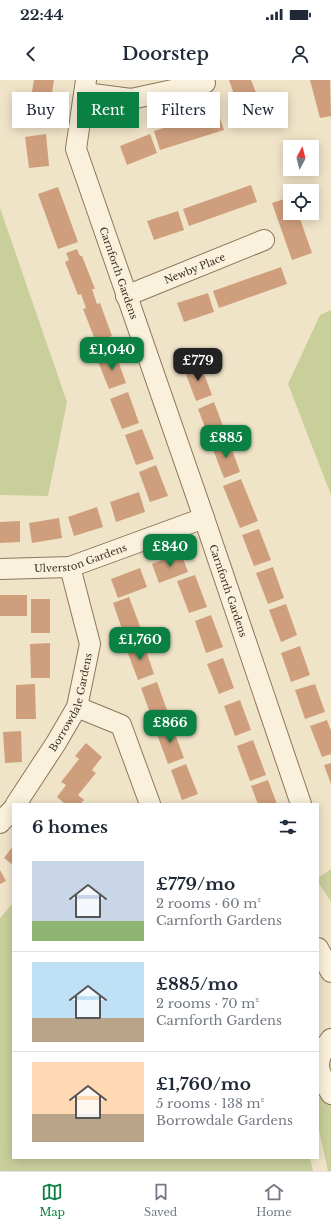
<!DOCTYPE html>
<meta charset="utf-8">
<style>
:root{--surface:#fff;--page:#f2f2f3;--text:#1f2937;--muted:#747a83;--line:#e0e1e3;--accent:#0b8043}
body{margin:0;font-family:"Libre Baskerville",serif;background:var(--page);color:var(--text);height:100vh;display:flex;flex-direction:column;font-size:15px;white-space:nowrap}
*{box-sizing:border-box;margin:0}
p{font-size:13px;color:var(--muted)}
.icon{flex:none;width:22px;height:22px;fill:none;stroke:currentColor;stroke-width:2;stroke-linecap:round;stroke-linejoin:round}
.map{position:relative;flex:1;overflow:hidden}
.sheet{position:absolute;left:12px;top:723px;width:307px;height:356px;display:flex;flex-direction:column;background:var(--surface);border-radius:0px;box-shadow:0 2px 10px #0003}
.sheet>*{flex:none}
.banner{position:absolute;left:12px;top:12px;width:307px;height:36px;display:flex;gap:8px}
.needle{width:26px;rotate:7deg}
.buttons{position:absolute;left:283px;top:60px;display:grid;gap:8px}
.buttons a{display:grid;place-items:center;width:36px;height:36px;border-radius:0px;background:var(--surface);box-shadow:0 2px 10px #0003;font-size:20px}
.price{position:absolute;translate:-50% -34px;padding:0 9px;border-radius:8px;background:var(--accent);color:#fff;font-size:13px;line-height:26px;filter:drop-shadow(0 1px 2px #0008)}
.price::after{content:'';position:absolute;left:50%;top:24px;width:12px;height:9px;margin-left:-6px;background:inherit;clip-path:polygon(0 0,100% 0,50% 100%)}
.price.active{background:#222;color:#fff}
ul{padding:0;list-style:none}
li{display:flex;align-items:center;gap:12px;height:100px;padding:0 20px}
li+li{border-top:1px solid var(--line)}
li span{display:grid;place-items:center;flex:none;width:112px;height:80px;border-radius:0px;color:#555}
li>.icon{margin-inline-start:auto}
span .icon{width:48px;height:48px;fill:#fffc;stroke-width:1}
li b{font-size:17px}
h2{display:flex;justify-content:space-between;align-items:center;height:48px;padding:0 20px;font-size:17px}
.chip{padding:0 14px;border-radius:0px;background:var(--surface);box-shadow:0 2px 10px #0003;font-size:14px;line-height:36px}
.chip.active{background:var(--accent);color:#fff}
.status{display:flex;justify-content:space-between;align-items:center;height:28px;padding:0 20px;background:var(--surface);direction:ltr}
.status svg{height:11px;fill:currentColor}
header{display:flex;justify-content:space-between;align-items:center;height:52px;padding:0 20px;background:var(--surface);font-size:18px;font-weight:600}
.tabs{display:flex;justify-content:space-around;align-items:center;height:56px;border-top:1px solid var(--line);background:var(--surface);font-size:11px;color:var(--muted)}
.tabs a{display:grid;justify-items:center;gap:2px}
.tabs .active{color:var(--accent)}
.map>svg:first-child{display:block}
.green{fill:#c9cf9b}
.building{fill:#cf9f7d}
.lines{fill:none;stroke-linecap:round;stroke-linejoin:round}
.minor-casing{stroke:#8d765c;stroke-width:22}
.minor{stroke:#faf1dc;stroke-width:20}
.labels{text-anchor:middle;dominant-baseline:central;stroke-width:4;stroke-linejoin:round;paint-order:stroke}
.street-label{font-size:10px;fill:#3d2e20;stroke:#f7eed8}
</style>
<div class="status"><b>22:44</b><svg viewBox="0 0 49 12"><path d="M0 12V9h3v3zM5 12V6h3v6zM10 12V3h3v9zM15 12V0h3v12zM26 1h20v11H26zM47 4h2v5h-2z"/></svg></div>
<header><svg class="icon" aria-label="back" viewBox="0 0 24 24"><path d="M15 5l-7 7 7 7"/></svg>Doorstep<svg class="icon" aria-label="person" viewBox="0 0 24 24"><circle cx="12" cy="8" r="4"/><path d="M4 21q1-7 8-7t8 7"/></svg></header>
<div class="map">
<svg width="331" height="1091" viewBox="0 0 331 1091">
<rect width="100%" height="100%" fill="#f0e4c8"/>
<g class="green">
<path d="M0,128L67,322L48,416L0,415Z"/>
<path d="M331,230V415L288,304L320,235Z"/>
<path d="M331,789V822L318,802V798Z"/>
<path d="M13,823V1078H310L313,1091H0V838Z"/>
<path d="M331,970V1091H328L318,1046V986Z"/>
</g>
<g class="building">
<path d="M34,0H54L49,32L52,33L50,45L33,42L36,24L30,23Z"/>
<path d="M229,0H251L256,13L236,20Z"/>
<path d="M310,0H330L331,36L320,38Z"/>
<path d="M218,32L224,50L160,70L154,51Z"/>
<path d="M46,54L49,86L29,88L25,57Z"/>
<path d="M150,54L157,73L127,85L120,66Z"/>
<path d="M251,105L257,122L189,146L183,129Z"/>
<path d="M58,107L78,162L58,169L38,114Z"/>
<path d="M290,117V133H298L312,173L292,180L272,123Z"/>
<path d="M178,131L184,150L154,160L147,141Z"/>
<path d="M77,169L80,176H82L95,209H92L97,224L100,223L112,256L109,257L112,264L101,268L98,262H96L83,229L86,228L81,214L78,215L65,182L69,180L66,173Z"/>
<path d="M281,187L287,204L219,228L213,211Z"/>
<path d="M208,213L214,232L184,242L177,223Z"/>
<path d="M115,272L126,303L109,309L97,279Z"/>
<path d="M200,283L212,315L196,321L184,289Z"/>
<path d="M128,312L139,343L122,349L110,319Z"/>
<path d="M214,322L226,354L210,360L198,329Z"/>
<path d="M142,349L154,379L136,385L125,355Z"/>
<path d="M229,361L240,392L224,398L212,367Z"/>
<path d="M156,385L168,416L150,422L139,392Z"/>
<path d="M241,399L258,441L240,448L223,406Z"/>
<path d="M139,412L145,432L116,442L110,422Z"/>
<path d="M97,427L103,447L74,456L68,437Z"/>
<path d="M59,438L62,458L32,463L29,443Z"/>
<path d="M20,441V462L0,463V442Z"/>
<path d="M259,449L271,480L254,486L242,455Z"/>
<path d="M181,473L188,492L159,503L152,484Z"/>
<path d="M273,487L284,518L268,524L256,493Z"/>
<path d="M140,488L147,507L118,518L111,499Z"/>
<path d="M195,495L207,527L189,533L177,501Z"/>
<rect x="0" y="515" width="27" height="21"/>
<path d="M129,517L141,549L124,555L113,523Z"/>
<rect x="31" y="519" width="19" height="34"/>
<path d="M286,524L297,555L281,562L269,530Z"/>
<path d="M211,535L223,567L206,573L195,541Z"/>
<path d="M143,562L154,594L138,600L126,568Z"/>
<path d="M50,563V598H31L30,564Z"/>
<path d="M300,566L310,595L291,602L281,573Z"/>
<path d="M223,578L234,608L219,614L207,584Z"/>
<path d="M157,602L168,633L152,638L141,608Z"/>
<path d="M35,604L36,639H16V605Z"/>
<path d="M315,604L325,632L305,639L295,610Z"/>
<path d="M240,620L251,650L235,656L224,626Z"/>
<path d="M327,640L331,651V674L322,677L310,646Z"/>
<path d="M171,643L184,678L168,684L155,649Z"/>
<path d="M21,651L22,682L5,683L3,652Z"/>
<path d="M253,660L266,695L250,701L237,666Z"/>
<path d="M86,663L102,677L92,690L96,693L78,715L84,720L80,724H65L57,717L66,705L61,702L79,679L75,676Z"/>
<path d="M331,683V704L324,685Z"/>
<path d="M186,684L198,714L182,720L171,690Z"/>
<path d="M268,700L277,724H258L251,706Z"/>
<path d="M13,766V785L4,778Z"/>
<path d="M0,790L6,801L0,804Z"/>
</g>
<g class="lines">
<defs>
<g id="minor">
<path id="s1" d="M86,0L76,69L204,438L301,724"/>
<path d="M85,13L131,19L205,3"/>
<path id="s2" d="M126,216L264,160"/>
<path id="s3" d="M0,489L70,487L204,438"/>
<path d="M77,627L121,645L150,724"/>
<path id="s4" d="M16,724L56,663L77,627L90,564L70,487"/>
<path d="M0,743L13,729"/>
<path d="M318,868L331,892"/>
<path d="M331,959C313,982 317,990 331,1014"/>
</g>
</defs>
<use href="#minor" class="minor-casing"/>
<use href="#minor" class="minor"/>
</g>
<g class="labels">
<g class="street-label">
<text stroke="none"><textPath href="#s2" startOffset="74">Newby Place</textPath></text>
<text stroke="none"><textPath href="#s1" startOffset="201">Carnforth Gardens</textPath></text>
<text stroke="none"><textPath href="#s3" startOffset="82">Ulverston Gardens</textPath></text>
<text stroke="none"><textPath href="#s1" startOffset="537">Carnforth Gardens</textPath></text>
<text stroke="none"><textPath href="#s4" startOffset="117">Borrowdale Gardens</textPath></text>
</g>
</g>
</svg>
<div class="buttons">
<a><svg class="needle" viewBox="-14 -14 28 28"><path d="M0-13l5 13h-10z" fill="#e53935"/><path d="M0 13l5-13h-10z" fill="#747a83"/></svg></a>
<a><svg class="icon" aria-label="locate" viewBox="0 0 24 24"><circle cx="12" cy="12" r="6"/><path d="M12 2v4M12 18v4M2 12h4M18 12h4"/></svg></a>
</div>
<b class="price" style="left:112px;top:291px">£1,040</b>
<b class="price active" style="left:198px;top:302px">£779</b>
<b class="price" style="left:226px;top:379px">£885</b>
<b class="price" style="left:170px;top:488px">£840</b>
<b class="price" style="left:140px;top:581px">£1,760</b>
<b class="price" style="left:170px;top:664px">£866</b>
<div class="banner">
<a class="chip">Buy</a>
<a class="chip active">Rent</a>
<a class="chip">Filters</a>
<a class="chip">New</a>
</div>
<section class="sheet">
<h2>6 homes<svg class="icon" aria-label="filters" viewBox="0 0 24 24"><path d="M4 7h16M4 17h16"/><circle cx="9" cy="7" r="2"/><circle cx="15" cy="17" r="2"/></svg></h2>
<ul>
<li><span style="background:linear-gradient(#c9d6e8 75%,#8fb573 0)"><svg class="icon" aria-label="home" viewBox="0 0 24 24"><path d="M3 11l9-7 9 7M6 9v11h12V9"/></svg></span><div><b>£779/mo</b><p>2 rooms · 60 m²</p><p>Carnforth Gardens</p></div></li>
<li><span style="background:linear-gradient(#bfe0f5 70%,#b9a48a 0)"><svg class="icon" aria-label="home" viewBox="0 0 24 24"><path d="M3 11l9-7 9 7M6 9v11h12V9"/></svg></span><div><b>£885/mo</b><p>2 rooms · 70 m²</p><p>Carnforth Gardens</p></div></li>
<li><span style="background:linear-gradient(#ffd9b3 65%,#b9a48a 0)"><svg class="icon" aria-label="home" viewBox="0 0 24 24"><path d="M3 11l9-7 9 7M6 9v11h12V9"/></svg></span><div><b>£1,760/mo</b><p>5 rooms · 138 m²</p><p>Borrowdale Gardens</p></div></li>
</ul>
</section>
</div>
<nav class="tabs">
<a class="active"><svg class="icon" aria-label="map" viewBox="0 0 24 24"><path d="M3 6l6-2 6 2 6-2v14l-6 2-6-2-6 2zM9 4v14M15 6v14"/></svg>Map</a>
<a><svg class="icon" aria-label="saved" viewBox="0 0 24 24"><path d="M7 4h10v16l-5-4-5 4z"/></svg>Saved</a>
<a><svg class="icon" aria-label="home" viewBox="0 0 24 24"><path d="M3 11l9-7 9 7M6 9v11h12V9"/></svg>Home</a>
</nav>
